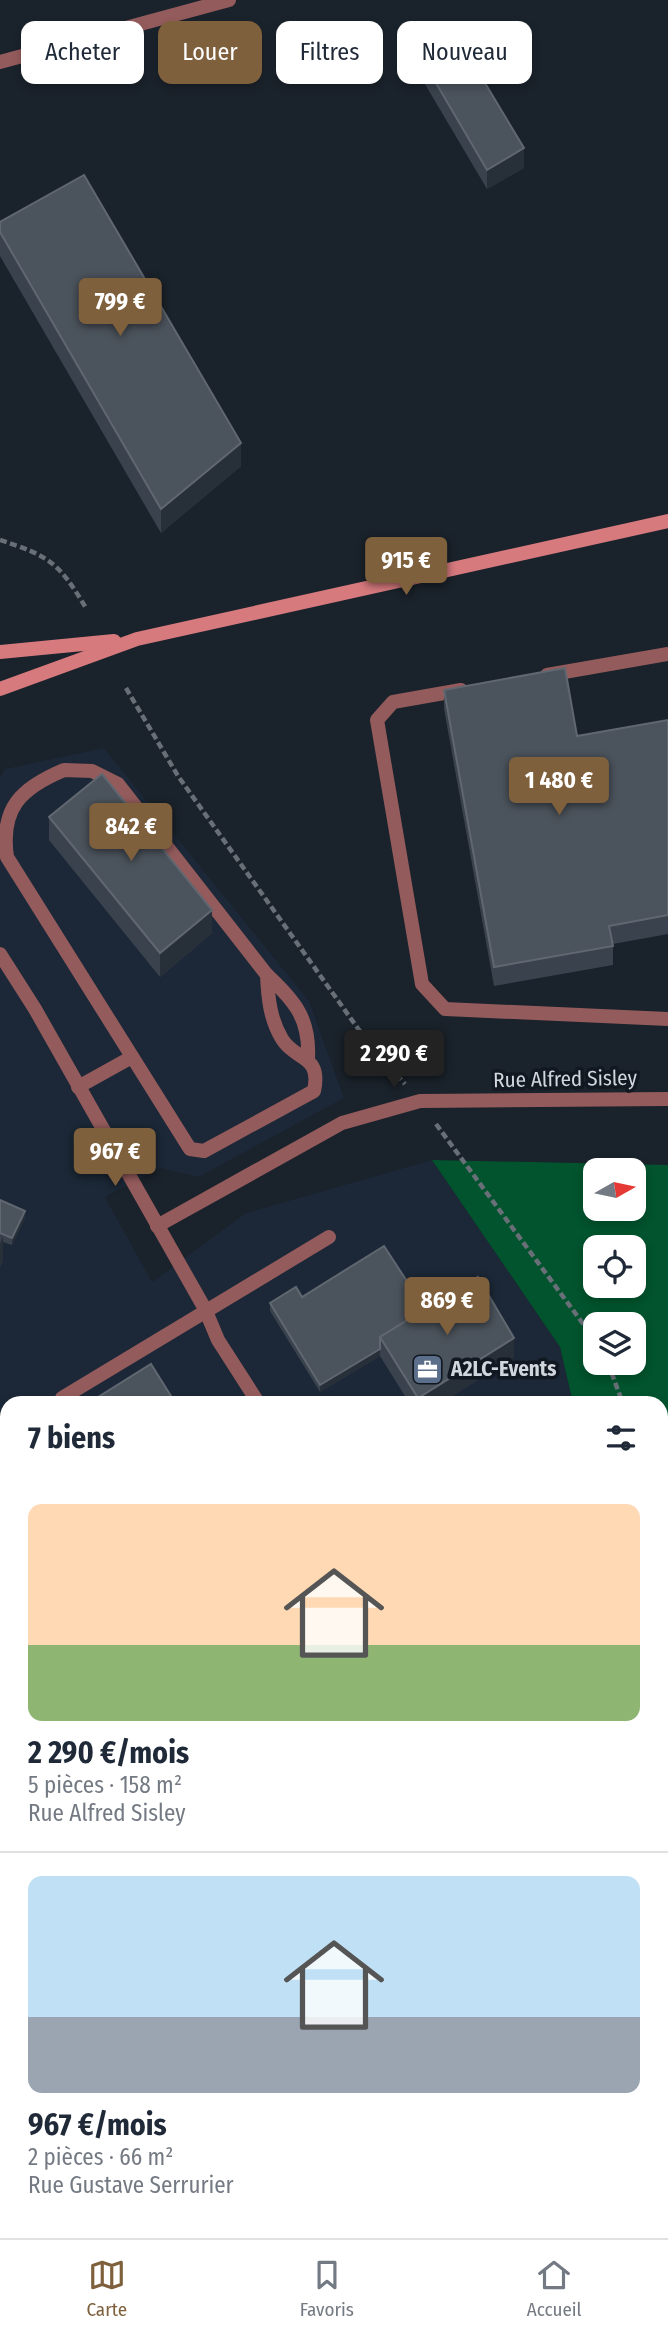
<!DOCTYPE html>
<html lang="fr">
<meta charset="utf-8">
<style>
:root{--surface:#fff;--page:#f2f2f3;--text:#1f2937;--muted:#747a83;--line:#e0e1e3;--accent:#7f603d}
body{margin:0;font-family:"Fira Sans Condensed",sans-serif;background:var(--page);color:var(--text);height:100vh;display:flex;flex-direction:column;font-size:26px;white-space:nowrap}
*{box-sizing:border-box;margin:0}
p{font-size:23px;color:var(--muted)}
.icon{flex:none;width:38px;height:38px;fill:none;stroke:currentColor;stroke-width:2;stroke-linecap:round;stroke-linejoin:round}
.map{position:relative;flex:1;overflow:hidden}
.side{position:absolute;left:0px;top:1396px;width:668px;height:842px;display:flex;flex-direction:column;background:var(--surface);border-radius:21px 21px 0 0;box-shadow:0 4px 10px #0003}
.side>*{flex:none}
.guide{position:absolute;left:21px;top:21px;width:626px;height:63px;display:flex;gap:14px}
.needle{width:46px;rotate:81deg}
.buttons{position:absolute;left:583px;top:1158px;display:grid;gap:14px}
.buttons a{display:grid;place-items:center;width:63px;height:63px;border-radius:14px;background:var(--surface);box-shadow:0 4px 10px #0003;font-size:35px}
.price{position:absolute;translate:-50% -60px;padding:0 16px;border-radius:7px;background:var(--accent);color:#fff;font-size:23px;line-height:46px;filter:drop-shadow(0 2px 4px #0008)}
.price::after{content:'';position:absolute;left:50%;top:42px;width:21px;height:16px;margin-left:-10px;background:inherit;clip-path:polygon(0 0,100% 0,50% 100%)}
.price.on{background:#222;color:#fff}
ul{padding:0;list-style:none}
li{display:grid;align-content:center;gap:14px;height:371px;padding:0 28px}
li+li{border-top:2px solid var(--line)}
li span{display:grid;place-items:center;height:217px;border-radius:14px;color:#555}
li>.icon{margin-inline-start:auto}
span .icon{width:126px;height:126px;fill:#fffc;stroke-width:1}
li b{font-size:30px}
h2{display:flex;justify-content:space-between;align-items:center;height:84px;padding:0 28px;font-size:30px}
.pill{padding:0 24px;border-radius:14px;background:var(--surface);box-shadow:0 4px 10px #0003;font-size:24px;line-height:63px}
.pill.on{background:var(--accent);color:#fff}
.dock{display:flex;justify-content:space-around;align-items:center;height:98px;border-top:2px solid var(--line);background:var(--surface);font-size:19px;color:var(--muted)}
.dock a{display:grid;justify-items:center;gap:4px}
.dock .on{color:var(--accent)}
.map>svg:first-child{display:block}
.built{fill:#1c2837}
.green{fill:#01542d;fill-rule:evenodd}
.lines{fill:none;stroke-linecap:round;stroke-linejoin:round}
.path{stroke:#686f77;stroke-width:4.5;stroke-dasharray:7 3.5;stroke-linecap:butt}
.service{stroke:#945b5c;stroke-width:14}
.minor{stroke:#945b5c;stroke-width:14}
.tertiary{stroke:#945b5c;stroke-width:14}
.secondary{stroke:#d77a7e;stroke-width:14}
.wall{fill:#3a434d}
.shaded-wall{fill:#272f39}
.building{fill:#4b535c;stroke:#606770;stroke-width:2}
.labels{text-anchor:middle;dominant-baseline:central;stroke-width:7;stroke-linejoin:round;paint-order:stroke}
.street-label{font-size:21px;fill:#d1d6dd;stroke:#111821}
.poi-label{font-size:21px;font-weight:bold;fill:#d1d6dd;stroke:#111821;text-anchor:start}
</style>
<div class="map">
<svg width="668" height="2238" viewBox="0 0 668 2238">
<rect width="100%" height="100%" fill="#1a222b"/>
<g class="built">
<path d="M104,748L309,1001L344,1098L199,1177L160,1168L105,1197L152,1282L246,1213L432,1160L560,1347L573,1403L7,1404V1511L0,1505V778L5,769Z"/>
<path d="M662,1844L668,1853V2047L662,2048Z"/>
</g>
<g class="green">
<path d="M432,1160L668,1165V1853L662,1844V1404L573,1403L560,1347ZM595,1171H634V1209H595ZM595,1248H634V1286H595ZM595,1325H634V1363H595Z"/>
<path d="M668,2107V2200L662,2199V2109Z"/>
</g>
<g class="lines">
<g class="path">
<path d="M0,540C50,556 59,563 86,608"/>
<path d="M126,688L178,776L359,1030L405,1084"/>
<path d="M436,1124L595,1340"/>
<path d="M608,1363L623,1404"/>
<path d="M662,1613L668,1651"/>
</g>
<g class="service">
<path d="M547,675L668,654"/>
<path d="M461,690L393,702L377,720L422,984L445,1009L668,1019"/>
<path d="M64,770L92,771L118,784L267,975C268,998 270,1019 282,1039C295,1061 322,1054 314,1091L204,1151L190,1149L7,857C0,808 21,788 64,770Z"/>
<path d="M267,975C295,1001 310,1019 308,1058"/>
<path d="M78,1087L132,1057"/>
<path d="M62,1398L329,1237"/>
<path d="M662,2231L668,2232"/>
</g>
<g class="minor">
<path d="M0,954L35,1009L205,1309L218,1340L259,1404"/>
<path d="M157,1226L342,1123L420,1101L668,1099"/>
<path d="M662,1903L668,1912"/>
<path d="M662,2078L668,2077"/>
<path d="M320,2231L323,2238"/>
<path d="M181,2238L194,2231"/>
</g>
<path class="tertiary" d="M0,62L229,0"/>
<g class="secondary">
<path d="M0,652L114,641"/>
<path d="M0,689L137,639L668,521"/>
</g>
</g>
<g class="wall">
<path d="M419,54L524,168L487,189L419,74Z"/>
<path d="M0,222L241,466L161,533L0,256Z"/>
<path d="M444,690L577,736L668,720V934L613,944V965L494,986L444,709Z"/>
<path d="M49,817L212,933L160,977L49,840Z"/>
<path d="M0,1200L25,1218L12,1245L3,1242V1260L0,1267Z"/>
<path d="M302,1297L425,1309L514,1357L440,1404H410L380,1356L320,1392L270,1311V1303Z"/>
<path d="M0,1936L7,1940V2004L0,1999Z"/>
<path d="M282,2231H298L301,2238H285Z"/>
<path d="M425,2231H563L565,2238H428Z"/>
</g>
<g class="shaded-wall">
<path d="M524,148V168L487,189V170Z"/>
<path d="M241,443V466L161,533V509Z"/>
<path d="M212,910V933L160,977V953Z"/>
<path d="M25,1211V1218L12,1245V1238Z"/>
<path d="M3,1236V1260L0,1267V1244Z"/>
<path d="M514,1338V1357L440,1404H418V1398Z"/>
<path d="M380,1349V1356L320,1392V1385Z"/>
<rect x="434" y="2231" width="5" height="7"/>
</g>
<g class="building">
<path d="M455,33L524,148L487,170L419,54Z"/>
<path d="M84,175L241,443L161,509L0,232V222Z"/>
<path d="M565,668L577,736L668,720V915L609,926L613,946L494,967L444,690Z"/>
<path d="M102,774L212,910L160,953L49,817Z"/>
<path d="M0,1200L25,1211L12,1238L0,1233Z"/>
<path d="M384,1246L425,1309L380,1337V1349L320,1385L270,1303L296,1287L302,1297Z"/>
<path d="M478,1277L514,1338L418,1398L380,1337Z"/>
<path d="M151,1364L176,1404H87Z"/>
<path d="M0,1936L3,1937L7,1940V1976L0,1970Z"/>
<path d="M285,2231H298L301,2238H289Z"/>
<path d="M441,2231H563L565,2236L559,2238H444Z"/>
</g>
<defs>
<symbol id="office-square" viewBox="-11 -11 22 22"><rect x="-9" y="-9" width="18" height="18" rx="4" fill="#5c6f8a" stroke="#111821"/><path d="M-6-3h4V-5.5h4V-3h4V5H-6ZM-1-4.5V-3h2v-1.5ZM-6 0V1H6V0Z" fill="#fff"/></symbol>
</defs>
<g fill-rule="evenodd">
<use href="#office-square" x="410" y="1352" width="35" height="35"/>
</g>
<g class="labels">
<g class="street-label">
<text transform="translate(565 1079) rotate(-1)">Rue Alfred Sisley</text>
</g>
<g class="poi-label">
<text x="451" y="1369">A2LC-Events</text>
</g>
</g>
</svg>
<div class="buttons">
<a><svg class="needle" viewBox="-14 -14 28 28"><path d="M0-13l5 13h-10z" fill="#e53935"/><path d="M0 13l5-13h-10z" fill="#747a83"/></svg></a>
<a><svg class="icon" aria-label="locate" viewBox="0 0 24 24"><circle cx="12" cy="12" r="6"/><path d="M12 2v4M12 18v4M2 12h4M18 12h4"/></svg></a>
<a><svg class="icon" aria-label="layers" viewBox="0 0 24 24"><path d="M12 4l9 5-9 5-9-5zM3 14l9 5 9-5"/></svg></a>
</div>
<b class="price" style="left:120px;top:338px">799 €</b>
<b class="price" style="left:406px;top:597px">915 €</b>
<b class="price" style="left:559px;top:817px">1 480 €</b>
<b class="price" style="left:131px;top:863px">842 €</b>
<b class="price on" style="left:394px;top:1090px">2 290 €</b>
<b class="price" style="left:115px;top:1188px">967 €</b>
<b class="price" style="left:447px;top:1337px">869 €</b>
<div class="guide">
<a class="pill">Acheter</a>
<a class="pill on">Louer</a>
<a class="pill">Filtres</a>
<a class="pill">Nouveau</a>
</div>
<section class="side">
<h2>7 biens<svg class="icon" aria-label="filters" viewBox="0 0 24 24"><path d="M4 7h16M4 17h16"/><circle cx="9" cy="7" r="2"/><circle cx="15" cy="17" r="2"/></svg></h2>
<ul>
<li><span style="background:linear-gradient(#ffd9b3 65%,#8fb573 0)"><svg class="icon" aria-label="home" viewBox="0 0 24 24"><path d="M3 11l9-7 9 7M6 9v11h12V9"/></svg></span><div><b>2 290 €/mois</b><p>5 pièces · 158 m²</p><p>Rue Alfred Sisley</p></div></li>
<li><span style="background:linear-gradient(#bfe0f5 65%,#9aa5b1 0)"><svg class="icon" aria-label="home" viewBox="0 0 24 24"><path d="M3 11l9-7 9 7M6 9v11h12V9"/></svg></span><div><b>967 €/mois</b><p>2 pièces · 66 m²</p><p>Rue Gustave Serrurier</p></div></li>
</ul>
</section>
</div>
<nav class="dock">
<a class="on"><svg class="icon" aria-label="map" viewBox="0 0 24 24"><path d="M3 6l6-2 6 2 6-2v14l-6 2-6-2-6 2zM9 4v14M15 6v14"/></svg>Carte</a>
<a><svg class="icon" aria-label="saved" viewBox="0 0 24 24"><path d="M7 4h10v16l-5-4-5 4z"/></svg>Favoris</a>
<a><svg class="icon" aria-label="home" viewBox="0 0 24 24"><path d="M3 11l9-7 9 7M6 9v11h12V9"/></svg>Accueil</a>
</nav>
